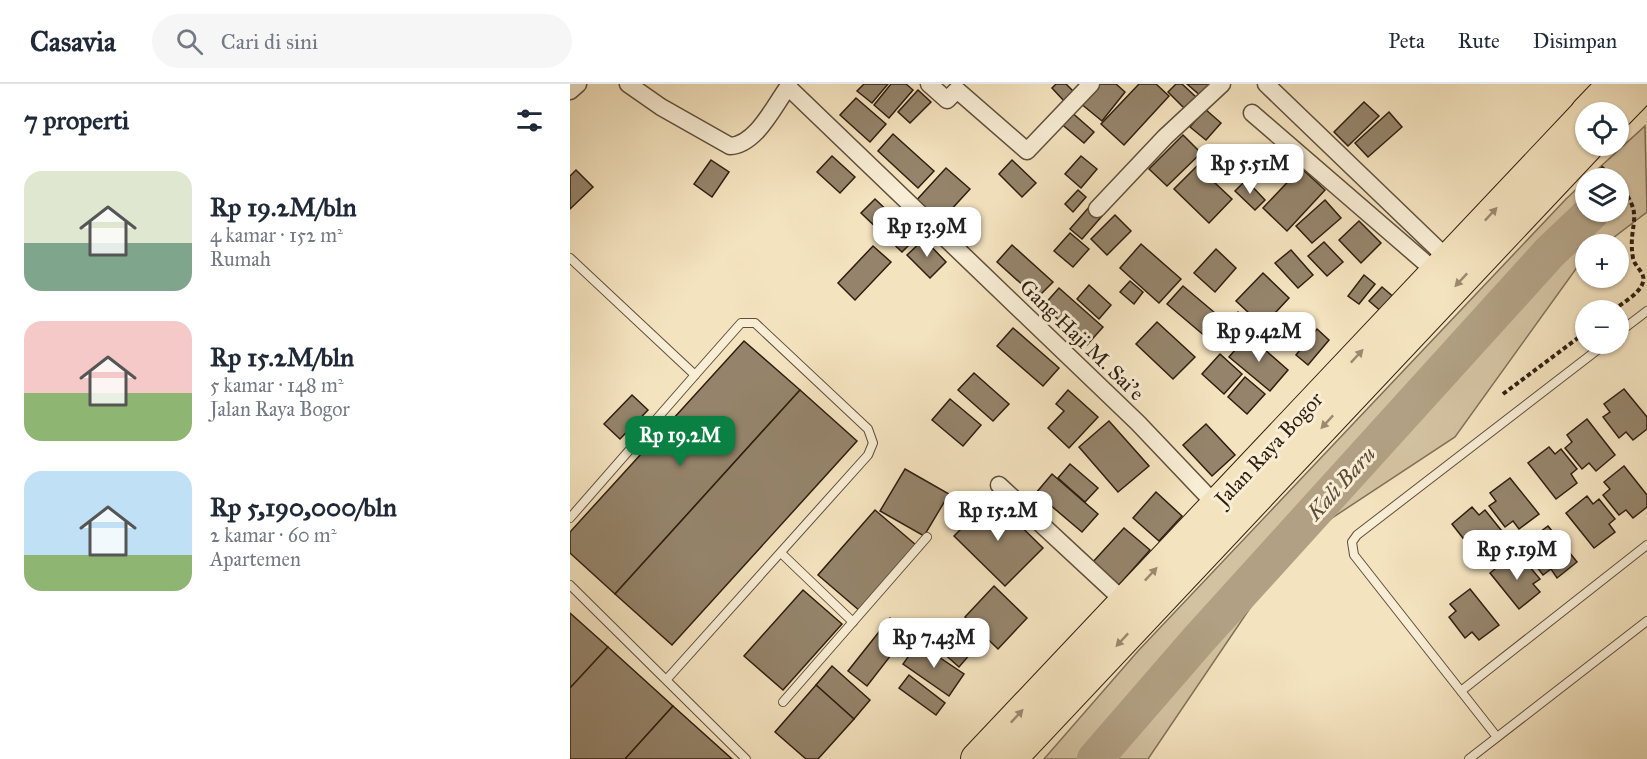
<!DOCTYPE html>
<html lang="id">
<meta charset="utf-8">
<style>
:root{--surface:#fff;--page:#f6f6f7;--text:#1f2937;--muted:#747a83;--line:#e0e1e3;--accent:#0b8043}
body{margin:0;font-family:"IM FELL Great Primer",serif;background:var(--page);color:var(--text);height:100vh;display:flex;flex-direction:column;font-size:22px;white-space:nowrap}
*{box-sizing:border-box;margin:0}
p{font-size:20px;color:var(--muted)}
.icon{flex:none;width:33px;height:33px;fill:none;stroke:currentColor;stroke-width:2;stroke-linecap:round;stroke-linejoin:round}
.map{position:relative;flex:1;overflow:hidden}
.panel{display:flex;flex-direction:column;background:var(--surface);width:570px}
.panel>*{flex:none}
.controls{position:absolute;left:1005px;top:18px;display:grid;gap:12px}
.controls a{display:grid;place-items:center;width:54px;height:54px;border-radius:50%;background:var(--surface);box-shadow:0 2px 4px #0004;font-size:30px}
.price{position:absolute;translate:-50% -51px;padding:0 14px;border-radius:12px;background:#fff;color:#222;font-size:20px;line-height:39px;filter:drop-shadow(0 2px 3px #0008)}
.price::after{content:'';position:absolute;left:50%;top:36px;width:18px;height:14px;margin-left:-9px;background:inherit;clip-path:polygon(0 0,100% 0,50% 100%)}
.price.on{background:var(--accent);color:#fff}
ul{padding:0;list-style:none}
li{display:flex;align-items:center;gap:18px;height:150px;padding:0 24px}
li span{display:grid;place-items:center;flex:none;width:168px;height:120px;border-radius:18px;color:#555}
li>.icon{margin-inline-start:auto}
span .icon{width:72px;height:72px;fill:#fffc;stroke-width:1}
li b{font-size:26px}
h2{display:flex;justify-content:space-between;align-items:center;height:72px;padding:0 24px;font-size:26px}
header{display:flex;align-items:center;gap:36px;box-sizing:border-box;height:84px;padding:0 30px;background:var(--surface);border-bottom:2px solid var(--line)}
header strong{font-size:28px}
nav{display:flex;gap:33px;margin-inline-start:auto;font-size:21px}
.search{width:420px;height:54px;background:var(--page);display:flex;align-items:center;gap:15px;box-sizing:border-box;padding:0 21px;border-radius:33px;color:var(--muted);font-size:22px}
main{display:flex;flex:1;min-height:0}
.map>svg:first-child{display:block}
.green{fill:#d3c2a1;stroke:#817058;stroke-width:1.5}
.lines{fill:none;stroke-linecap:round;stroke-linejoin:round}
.river{stroke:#b1a083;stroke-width:36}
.building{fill:#95846b;stroke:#2f1e0f;stroke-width:1.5}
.lane-casing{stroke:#604f3b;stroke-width:10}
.street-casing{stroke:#604f3b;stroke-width:19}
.highway-casing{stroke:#2f1e0f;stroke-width:34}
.path{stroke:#2f1e0f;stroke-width:4;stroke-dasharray:4.5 3;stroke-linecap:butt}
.lane{stroke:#f8edd5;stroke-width:8}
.street{stroke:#f8edd5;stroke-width:16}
.highway{stroke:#f4e3bf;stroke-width:32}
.oneway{fill:#9b8a70}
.labels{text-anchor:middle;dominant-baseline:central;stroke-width:6;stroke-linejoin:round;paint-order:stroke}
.street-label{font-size:21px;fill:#2f1e0f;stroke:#f8edd5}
.water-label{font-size:22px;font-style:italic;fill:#5c4c38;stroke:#f8edd5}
</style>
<header>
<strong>Casavia</strong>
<div class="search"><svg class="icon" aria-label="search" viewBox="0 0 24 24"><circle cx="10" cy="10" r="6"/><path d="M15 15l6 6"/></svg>Cari di sini</div>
<nav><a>Peta</a><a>Rute</a><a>Disimpan</a></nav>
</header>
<main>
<section class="panel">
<h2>7 properti<svg class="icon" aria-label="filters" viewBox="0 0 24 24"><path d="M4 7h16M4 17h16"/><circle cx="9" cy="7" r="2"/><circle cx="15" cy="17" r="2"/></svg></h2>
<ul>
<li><span style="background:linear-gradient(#dfe7d0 60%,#7fa58c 0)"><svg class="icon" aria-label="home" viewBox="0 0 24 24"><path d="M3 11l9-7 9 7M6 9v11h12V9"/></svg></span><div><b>Rp 19.2M/bln</b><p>4 kamar · 152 m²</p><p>Rumah</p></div></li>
<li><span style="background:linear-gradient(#f6c9c9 60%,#8fb573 0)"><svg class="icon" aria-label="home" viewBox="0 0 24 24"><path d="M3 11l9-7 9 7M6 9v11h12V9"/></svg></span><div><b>Rp 15.2M/bln</b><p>5 kamar · 148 m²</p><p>Jalan Raya Bogor</p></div></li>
<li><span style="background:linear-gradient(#bfe0f5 70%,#8fb573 0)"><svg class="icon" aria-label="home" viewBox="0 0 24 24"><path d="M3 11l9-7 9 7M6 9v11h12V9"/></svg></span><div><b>Rp 5,190,000/bln</b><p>2 kamar · 60 m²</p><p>Apartemen</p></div></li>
</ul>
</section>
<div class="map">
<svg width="1077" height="675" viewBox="0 0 1077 675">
<rect width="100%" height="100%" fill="#f4e3bf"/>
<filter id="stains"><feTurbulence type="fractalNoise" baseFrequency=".00333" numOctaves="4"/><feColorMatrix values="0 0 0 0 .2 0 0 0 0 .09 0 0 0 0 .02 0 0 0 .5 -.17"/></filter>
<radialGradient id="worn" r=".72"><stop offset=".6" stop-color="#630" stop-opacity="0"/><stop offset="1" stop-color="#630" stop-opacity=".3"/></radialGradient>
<path class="green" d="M1075,42L1077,128L1035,160H1016L1015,176L1008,182L885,353L724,459L578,675H474L568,567L996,115L1015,97L1016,128H1048V94H1018Z"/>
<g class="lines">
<path class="river" d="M525,675L629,555L980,168L1022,128"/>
</g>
<g class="building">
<path d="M294,0H318L302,19L287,7Z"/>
<path d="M321,0H336L343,6L319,34L304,21Z"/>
<path d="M486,0H496L504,8L494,17L482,4Z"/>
<path d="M525,0H546L555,8L532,37L510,19Z"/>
<path d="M569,0H586L599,12L554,61L531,40Z"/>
<path d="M606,0H612L626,13L615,25L598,8Z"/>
<path d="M617,0H639L642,3L632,13Z"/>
<path d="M348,6L361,18L340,39L328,28Z"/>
<path d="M286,14L316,40L300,58L270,31Z"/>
<path d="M794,18L809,32L778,62L764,48Z"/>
<path d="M635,25L651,39L636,56L620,43Z"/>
<path d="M499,26L524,48L514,59L489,38Z"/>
<path d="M819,28L832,43L798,73L785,59Z"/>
<path d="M323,50L364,87L348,104L308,67Z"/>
<path d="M613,51L631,69L597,102L579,85Z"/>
<path d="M262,72L285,93L270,109L247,88Z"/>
<path d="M511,72L527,85L511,104L495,90Z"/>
<path d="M141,76L159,88L142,113L124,100Z"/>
<path d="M442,76L466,99L452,113L429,90Z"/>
<path d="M627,82L662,115L639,139L604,105Z"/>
<path d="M376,84L400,105L367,141L343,120Z"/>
<path d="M731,84L755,106L717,147L693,124Z"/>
<path d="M6,86L23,103L0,125V92Z"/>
<path d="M676,96L695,116L685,126L665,107Z"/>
<path d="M508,106L516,113L503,128L495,120Z"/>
<path d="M305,115L346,154L332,168L291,129Z"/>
<path d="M755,116L771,134L742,159L726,142Z"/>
<path d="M520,122L532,132L512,155L500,145Z"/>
<path d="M545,131L561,147L537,171L521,155Z"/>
<path d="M789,137L811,159L791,179L769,156Z"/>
<path d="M500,149L519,165L503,183L484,167Z"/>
<path d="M354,155L376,178L360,194L337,171Z"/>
<path d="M754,158L773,178L757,192L738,172Z"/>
<path d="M571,160L611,195L589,219L550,184Z"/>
<path d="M442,161L483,198L467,214L427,178Z"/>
<path d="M303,162L321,178L285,216L268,199Z"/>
<path d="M646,165L666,184L645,208L624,189Z"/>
<path d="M721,166L743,191L728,204L705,179Z"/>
<path d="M693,189L719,214L693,242L666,217Z"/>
<path d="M794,191L805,200L789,220L778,212Z"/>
<path d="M560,197L573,208L564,220L550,208Z"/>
<path d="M519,201L541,221L529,235L507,215Z"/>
<path d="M613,202L651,234L636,253L597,220Z"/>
<path d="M812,203L826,215L813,229L799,217Z"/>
<path d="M489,204L533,243L517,261L473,222Z"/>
<path d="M668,228L695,248L688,257L661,237Z"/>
<path d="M587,238L625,273L603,295L566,260Z"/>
<path d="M443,244L489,284L473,302L427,262Z"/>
<path d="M747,245L759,256L738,281L726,271Z"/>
<path d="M678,251L718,286L700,307L659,273Z"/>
<path d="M174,257L230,306L45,510L0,469V448Z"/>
<path d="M650,270L672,290L654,310L632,290Z"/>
<path d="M404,289L439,320L423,337L388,306Z"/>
<path d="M675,293L695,310L677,330L658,313Z"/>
<path d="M1054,305L1077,333V345L1063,356L1056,348L1049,354L1033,333L1040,328L1034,320Z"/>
<path d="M230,306L287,357L102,561L45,510Z"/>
<path d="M498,306L528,333L499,364L478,344L494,327L486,320Z"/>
<path d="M62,311L78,326L50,355L34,340Z"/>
<path d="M380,315L411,341L393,362L362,336Z"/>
<path d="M1017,335L1045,371L1026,387L1019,379L1012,385L995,364L1002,358L997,351Z"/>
<path d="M539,337L579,382L548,408L509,363Z"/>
<path d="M636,340L665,371L642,392L613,361Z"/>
<path d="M979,363L985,370L991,365L1007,385L1001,390L1007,399L986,415L958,379Z"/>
<path d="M500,380L528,404L515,418L488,394Z"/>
<path d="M1054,382L1077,411V423L1063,434L1056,426L1049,431L1033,411L1040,405L1034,398Z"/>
<path d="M335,385L379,410L354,452L310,427Z"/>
<path d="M482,390L528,430L512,448L466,409Z"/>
<path d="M940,394L969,430L949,445L943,437L935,443L919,422L926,417L920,409Z"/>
<path d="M586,408L612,432L589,457L563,434Z"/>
<path d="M1017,412L1023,420L1029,415L1045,435L1039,440L1045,448L1024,464L996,429Z"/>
<path d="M422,414L473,464L435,502L384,452Z"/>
<path d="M902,423L909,431L915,426L931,446L925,451L931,459L910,476L882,440Z"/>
<path d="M305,426L346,461L290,527L248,491Z"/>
<path d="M978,442L1007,478L987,494L981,485L973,491L957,470L964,465L958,457Z"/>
<path d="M554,444L580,466L548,502L522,479Z"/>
<path d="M941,472L947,480L953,475L970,495L963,500L970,508L949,525L920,489Z"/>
<path d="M424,502L457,534L428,565L395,533Z"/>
<path d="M900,505L929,541L909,556L902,548L895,554L879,533L886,527L880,520Z"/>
<path d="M233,506L272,540L213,606L174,572Z"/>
<path d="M0,529L38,563L0,604Z"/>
<path d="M320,534L339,548L297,602L278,587Z"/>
<path d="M391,538L411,557L403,565L384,545Z"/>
<path d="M373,546L401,569L389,583L362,559Z"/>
<path d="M348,559L394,590L379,612L333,580Z"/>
<path d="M38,563L103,622L55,675H0V604Z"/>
<path d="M262,582L300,616L284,635L246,601Z"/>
<path d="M339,591L375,619L366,631L329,604Z"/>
<path d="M246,601L284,635L248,675H236L205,648Z"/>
<path d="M103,622L162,675H55Z"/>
</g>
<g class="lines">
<defs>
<g id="lane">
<path d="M0,174L125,291L171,239H185L298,345L303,359L298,371L97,595"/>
<path d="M1048,249L1077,227"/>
<path d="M0,434L125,291"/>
<path d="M211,469L283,538"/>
<path d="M0,501L176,675"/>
<path d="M891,607L1077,461"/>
<path d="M213,618L357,453"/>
<path d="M927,653L784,471L782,458L787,451L1035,260"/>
<path d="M899,675L1077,537"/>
</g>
<g id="street">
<path d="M58,0L91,23L160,62C186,61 204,22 218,3"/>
<path d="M219,0L218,3L568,339L646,421"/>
<path d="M359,0L377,16L387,6L457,67L521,0"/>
<path d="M696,0L878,175"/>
<path d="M0,7L8,0"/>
<path d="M682,29L866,188"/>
<path d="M527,125L595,53L652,0"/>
<path d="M429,401L555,518"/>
</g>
<g id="highway">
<path d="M1017,28L1044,0"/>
<path d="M1048,28L1075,0"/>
<path d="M407,675L1016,30"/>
<path d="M440,675L1017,62"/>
</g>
</defs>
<use href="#lane" class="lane-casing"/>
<use href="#street" class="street-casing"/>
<use href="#highway" class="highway-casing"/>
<g class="path">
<path d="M1031,83L1043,94"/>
<path d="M1043,226C1051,220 1070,210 1073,198C1076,189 1064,182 1063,174C1057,138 1077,133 1048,100"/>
<path d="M933,310L1016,248"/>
</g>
<use href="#lane" class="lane"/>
<use href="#street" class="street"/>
<use href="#highway" class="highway"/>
</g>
<defs><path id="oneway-solid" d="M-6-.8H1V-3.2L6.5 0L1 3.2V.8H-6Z" transform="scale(1.5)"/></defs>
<g class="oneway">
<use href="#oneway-solid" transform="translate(921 130) rotate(-47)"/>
<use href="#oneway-solid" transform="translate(891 196) rotate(133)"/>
<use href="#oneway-solid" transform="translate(787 272) rotate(-47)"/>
<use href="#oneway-solid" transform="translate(757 338) rotate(133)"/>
<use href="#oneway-solid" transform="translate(581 490) rotate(-47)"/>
<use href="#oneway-solid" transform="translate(552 556) rotate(133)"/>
<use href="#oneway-solid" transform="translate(447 632) rotate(-47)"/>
</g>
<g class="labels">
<g class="street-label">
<text transform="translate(512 256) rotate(44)">Gang Haji M. Sai'e</text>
<text transform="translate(699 365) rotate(-47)">Jalan Raya Bogor</text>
</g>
<g class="water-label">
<text transform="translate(771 399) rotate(-48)">Kali Baru</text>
</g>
</g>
<rect width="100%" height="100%" filter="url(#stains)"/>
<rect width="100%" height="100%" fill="url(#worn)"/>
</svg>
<div class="controls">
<a><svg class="icon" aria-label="locate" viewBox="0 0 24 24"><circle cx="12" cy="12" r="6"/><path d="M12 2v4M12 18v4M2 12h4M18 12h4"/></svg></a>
<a><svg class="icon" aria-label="layers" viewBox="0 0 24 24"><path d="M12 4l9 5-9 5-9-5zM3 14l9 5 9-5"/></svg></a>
<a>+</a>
<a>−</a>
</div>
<b class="price" style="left:680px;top:111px">Rp 5.51M</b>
<b class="price" style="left:357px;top:174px">Rp 13.9M</b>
<b class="price" style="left:689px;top:279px">Rp 9.42M</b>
<b class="price on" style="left:110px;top:383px">Rp 19.2M</b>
<b class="price" style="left:428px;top:458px">Rp 15.2M</b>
<b class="price" style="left:947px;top:497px">Rp 5.19M</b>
<b class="price" style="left:364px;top:585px">Rp 7.43M</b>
</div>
</main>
